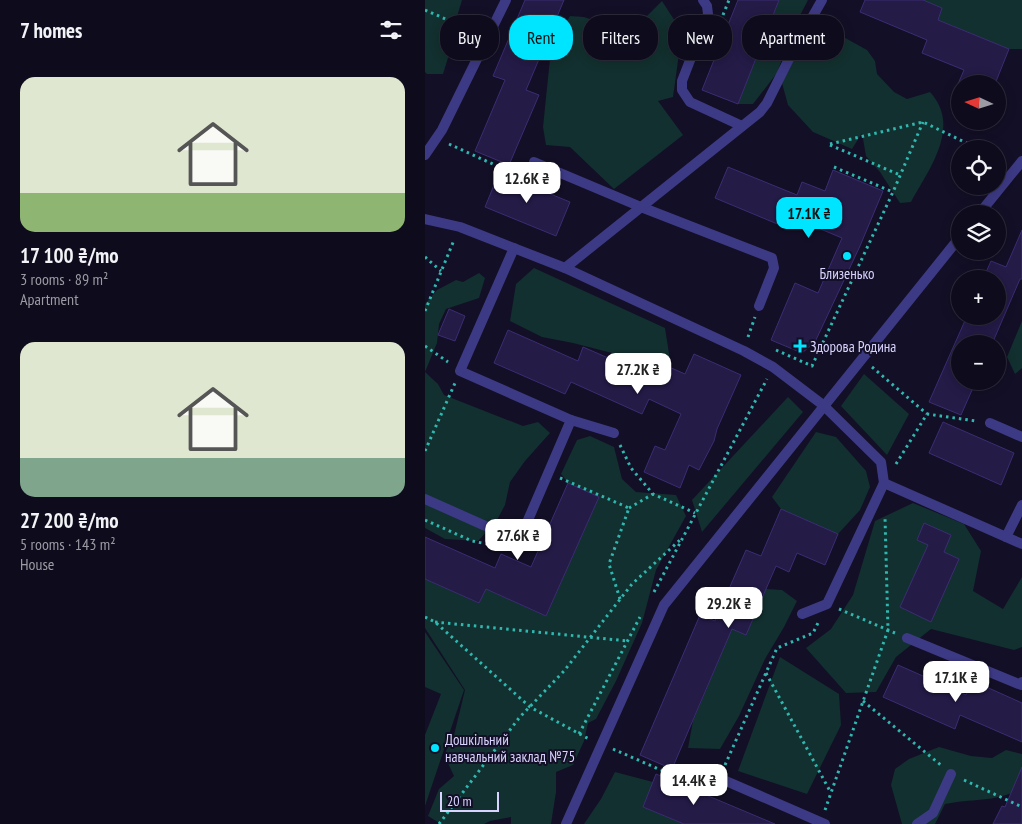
<!DOCTYPE html>
<meta charset="utf-8">
<style>
:root{--surface:#0e0b1c;--page:#171425;--text:#f1f3f6;--muted:#9b9ba3;--line:#2e2b3b;--accent:#00e5ff}
body{margin:0;font-family:"PT Sans Narrow",sans-serif;background:var(--page);color:var(--text);height:100vh;display:flex;flex-direction:column;font-size:19px;white-space:nowrap}
*{box-sizing:border-box;margin:0}
p{font-size:16px;color:var(--muted)}
.icon{flex:none;width:28px;height:28px;fill:none;stroke:currentColor;stroke-width:2;stroke-linecap:round;stroke-linejoin:round}
.map{position:relative;flex:1;overflow:hidden}
.sheet{display:flex;flex-direction:column;background:var(--surface);width:425px}
.sheet>*{flex:none}
.top-card{position:absolute;left:15px;top:15px;width:475px;height:45px;display:flex;gap:10px}
.needle{width:32px;rotate:274deg}
.buttons{position:absolute;left:526px;top:75px;display:grid;gap:10px}
.buttons a{display:grid;place-items:center;width:55px;height:55px;border-radius:50%;background:var(--surface);box-shadow:0 2px 12px #0003,0 0 0 1px var(--line);font-size:25px}
.scale{position:absolute;left:15px;bottom:12px;width:59px;box-sizing:border-box;padding-left:5px;border:2px solid #d9d4ff;border-top:0;font-size:14px;line-height:18px;white-space:nowrap;color:#d9d4ff;-webkit-text-stroke:4px #130f26;paint-order:stroke}
.price{position:absolute;translate:-50% -42px;padding:0 11px;border-radius:10px;background:#fff;color:#222;font-size:16px;line-height:32px;filter:drop-shadow(0 1px 2px #0008)}
.price::after{content:'';position:absolute;left:50%;top:30px;width:15px;height:11px;margin-left:-8px;background:inherit;clip-path:polygon(0 0,100% 0,50% 100%)}
.price.active{background:var(--accent);color:#111}
ul{padding:0;list-style:none}
li{display:grid;align-content:center;gap:10px;height:265px;padding:0 20px}
li span{display:grid;place-items:center;height:155px;border-radius:15px;color:#555}
li>.icon{margin-inline-start:auto}
span .icon{width:90px;height:90px;fill:#fffc;stroke-width:1}
li b{font-size:21px}
h2{display:flex;justify-content:space-between;align-items:center;height:60px;padding:0 20px;font-size:21px}
.pill{padding:0 18px;border-radius:20px;background:var(--surface);box-shadow:0 2px 12px #0003,0 0 0 1px var(--line);font-size:18px;line-height:45px}
.pill.active{background:var(--accent);color:#111}
main{display:flex;flex:1;min-height:0}
.map>svg:first-child{display:block}
.green{fill:#12302f}
.building{fill:#241b47;stroke:#3b2d73}
.lines{fill:none;stroke-linecap:round;stroke-linejoin:round}
.path{stroke:#2fb8b0;stroke-width:3;stroke-dasharray:2.5 4;stroke-linecap:butt}
.lane{stroke:#3d3a85;stroke-width:10}
.poi-dot{fill:#00e5ff;stroke:#130f26;stroke-width:2}
.labels{text-anchor:middle;dominant-baseline:central;stroke-width:4;stroke-linejoin:round;paint-order:stroke}
.poi-label{font-size:15px;fill:#d9d4ff;stroke:#130f26;text-anchor:start}
</style>
<main>
<section class="sheet">
<h2>7 homes<svg class="icon" aria-label="filters" viewBox="0 0 24 24"><path d="M4 7h16M4 17h16"/><circle cx="9" cy="7" r="2"/><circle cx="15" cy="17" r="2"/></svg></h2>
<ul>
<li><span style="background:linear-gradient(#dfe7d0 75%,#8fb573 0)"><svg class="icon" aria-label="home" viewBox="0 0 24 24"><path d="M3 11l9-7 9 7M6 9v11h12V9"/></svg></span><div><b>17 100 ₴/mo</b><p>3 rooms · 89 m²</p><p>Apartment</p></div></li>
<li><span style="background:linear-gradient(#dfe7d0 75%,#7fa58c 0)"><svg class="icon" aria-label="home" viewBox="0 0 24 24"><path d="M3 11l9-7 9 7M6 9v11h12V9"/></svg></span><div><b>27 200 ₴/mo</b><p>5 rooms · 143 m²</p><p>House</p></div></li>
</ul>
</section>
<div class="map">
<svg width="597" height="824" viewBox="0 0 597 824">
<rect width="100%" height="100%" fill="#130f26"/>
<g class="green">
<path d="M0,0H37L25,40L23,58L18,74H2L0,72Z"/>
<path d="M354,0H383L367,31L352,73L328,104H313Z"/>
<path d="M498,0H597V49H584L513,20L517,8Z"/>
<path d="M237,1L257,32L248,97L233,101L258,135L189,189L145,147L121,145L118,127L126,49L145,16L159,17L205,33Z"/>
<path d="M413,34L442,50L450,61L452,74L469,92L482,99L505,92C537,127 504,169 486,202L475,203L455,172L441,156L437,133L427,149L388,132L363,105L357,83L373,51L386,40Z"/>
<path d="M109,268L240,328L245,360L220,368L187,353L148,343L117,337L85,321L91,284Z"/>
<path d="M54,273L60,278L54,298L21,309L14,324L12,343L0,372L13,384L19,395L98,426L113,422L125,433L100,461L85,482L80,505L71,522L53,541L20,539L0,528V304L12,290L31,280L38,282Z"/>
<path d="M597,321V368L590,374L582,357Z"/>
<path d="M439,374L484,414L462,455L416,406Z"/>
<path d="M363,397L378,412L277,532L267,500Z"/>
<path d="M391,432L411,437L441,471L445,487L435,510L413,534L356,509L347,497Z"/>
<path d="M165,436L189,447L197,479L211,492L251,495L261,516L231,570L217,623L191,681L171,719L163,723L159,741L148,765L131,772V792L126,824H86V817L65,821L59,824H16L3,816L14,789L29,776L19,755L29,735L40,690L0,628V579L54,603L61,589L121,616L174,497L143,483L136,474L152,440Z"/>
<path d="M488,503L539,524L556,551L548,591L578,609L597,577V647L589,650L506,629L471,657L451,692L421,693L381,648L406,629L428,595L450,521Z"/>
<path d="M341,589L357,590L372,601L359,627L340,659L314,716L295,749L263,748L268,721L307,629L321,635Z"/>
<path d="M0,632L39,690L0,806V735L16,694L0,687Z"/>
<path d="M355,657L414,694L416,725L382,794L313,771Z"/>
<path d="M514,747L546,756L567,758L581,750L597,754V787C575,803 545,798 520,804L510,824H477L466,785L470,769L484,759Z"/>
<path d="M190,772L228,782L218,807L259,824H159L176,799Z"/>
</g>
<g class="building">
<path d="M100,0H139L101,90L114,95L84,165L50,151L80,80L68,76Z"/>
<path d="M313,0H354L313,104L277,90Z"/>
<path d="M440,0H498L517,8L513,20L584,49L570,84H533L539,70L497,53L502,40L435,12Z"/>
<path d="M303,167L372,195L377,182L400,191L408,170L458,191L435,246L390,342L377,353L346,340L370,283L393,293L417,238L367,217L362,228L290,198Z"/>
<path d="M74,173L145,202L131,236L60,207Z"/>
<path d="M597,230V279H595L567,344H535V381H551L536,415L504,402L542,316H572V279H558L566,261L581,267Z"/>
<path d="M24,309L40,316L30,341L13,335Z"/>
<path d="M83,330L153,361L158,347L229,378L235,363L260,374L269,354L316,375L292,429L289,441L274,470L264,465L255,488L219,472L230,446L240,450L256,414L224,399L217,414L146,382L140,394L69,363Z"/>
<path d="M518,422L589,453L576,485L504,453Z"/>
<path d="M143,483L174,497L121,616L61,589L54,603L0,579V537L70,568L76,554L106,567Z"/>
<path d="M356,509L413,534L400,565L372,553L364,572L351,566L321,635L307,629L247,769L215,755L275,615L290,621L321,550L336,556Z"/>
<path d="M499,523L526,535L519,552L534,559L506,622L475,607L503,545L492,540Z"/>
<path d="M473,665L541,695L548,681L597,703V742L535,715L530,729L458,697Z"/>
<path d="M597,767V824H568L577,806L580,807Z"/>
<path d="M231,774L350,824H259L218,807Z"/>
</g>
<g class="lines">
<g class="path">
<path d="M0,10L50,32"/>
<path d="M298,15L304,0"/>
<path d="M24,144L83,171L96,166"/>
<path d="M405,144L498,122L554,149"/>
<path d="M405,145L475,175"/>
<path d="M409,167L468,192"/>
<path d="M0,257L16,271"/>
<path d="M0,311L29,240"/>
<path d="M323,337L330,317"/>
<path d="M0,346L23,362"/>
<path d="M351,350L387,366L468,192L498,122"/>
<path d="M447,367L502,414"/>
<path d="M195,445L206,468L228,494L270,513"/>
<path d="M0,451L30,383"/>
<path d="M471,464L502,414L551,421"/>
<path d="M135,478L204,508L184,564L195,599"/>
<path d="M204,508L228,494"/>
<path d="M0,520L47,541L62,544"/>
<path d="M229,592L342,379"/>
<path d="M414,609L470,633"/>
<path d="M0,617L10,622L105,707L164,739"/>
<path d="M10,622L203,641"/>
<path d="M341,673L406,793"/>
<path d="M438,701L517,766"/>
<path d="M154,734L215,617"/>
<path d="M188,749L247,775L281,777"/>
<path d="M300,765L352,648L388,633L393,623"/>
<path d="M539,780L597,807"/>
<path d="M400,810L463,630L460,517"/>
<path d="M14,824L94,718L139,671L207,584L255,540"/>
</g>
<g class="lane">
<path d="M278,0L282,6L283,14L257,81V90L265,102L317,126"/>
<path d="M0,155L17,130L81,0"/>
<path d="M109,162L216,207L347,258L349,268L334,306"/>
<path d="M554,214L597,161"/>
<path d="M0,219L35,227L140,268L319,351L348,367L398,405L456,462L459,483L597,544"/>
<path d="M140,268L335,112L342,103L368,51L397,0"/>
<path d="M146,420L189,433"/>
<path d="M565,423L597,437"/>
<path d="M0,499L94,541L146,420L35,371L89,248"/>
<path d="M581,537L597,505"/>
<path d="M377,614L402,604L459,483"/>
<path d="M482,638L596,685L597,682"/>
<path d="M294,778L400,824"/>
<path d="M141,824L239,605L535,237"/>
<path d="M492,824L508,813L526,774"/>
</g>
</g>
<g class="poi-dot">
<circle cx="422" cy="256" r="5"/>
<path d="M372.5 338.5h5v5h5v5h-5v5h-5v-5h-5v-5h5z"/>
<circle cx="10" cy="748" r="5"/>
</g>
<g class="labels">
<g class="poi-label">
<text x="422" y="273" text-anchor="middle">Близенько</text>
<text x="385" y="346">Здорова Родина</text>
<text x="20" y="739">Дошкільний<tspan x="20" dy="17">навчальний заклад №75</tspan></text>
</g>
</g>
</svg>
<div class="buttons">
<a><svg class="needle" viewBox="-14 -14 28 28"><path d="M0-13l5 13h-10z" fill="#e53935"/><path d="M0 13l5-13h-10z" fill="#9b9ba3"/></svg></a>
<a><svg class="icon" aria-label="locate" viewBox="0 0 24 24"><circle cx="12" cy="12" r="6"/><path d="M12 2v4M12 18v4M2 12h4M18 12h4"/></svg></a>
<a><svg class="icon" aria-label="layers" viewBox="0 0 24 24"><path d="M12 4l9 5-9 5-9-5zM3 14l9 5 9-5"/></svg></a>
<a>+</a>
<a>−</a>
</div>
<div class="scale">20 m</div>
<b class="price" style="left:102px;top:204px">12.6K ₴</b>
<b class="price active" style="left:384px;top:239px">17.1K ₴</b>
<b class="price" style="left:213px;top:395px">27.2K ₴</b>
<b class="price" style="left:93px;top:561px">27.6K ₴</b>
<b class="price" style="left:304px;top:629px">29.2K ₴</b>
<b class="price" style="left:531px;top:703px">17.1K ₴</b>
<b class="price" style="left:269px;top:806px">14.4K ₴</b>
<div class="top-card">
<a class="pill">Buy</a>
<a class="pill active">Rent</a>
<a class="pill">Filters</a>
<a class="pill">New</a>
<a class="pill">Apartment</a>
</div>
</div>
</main>
